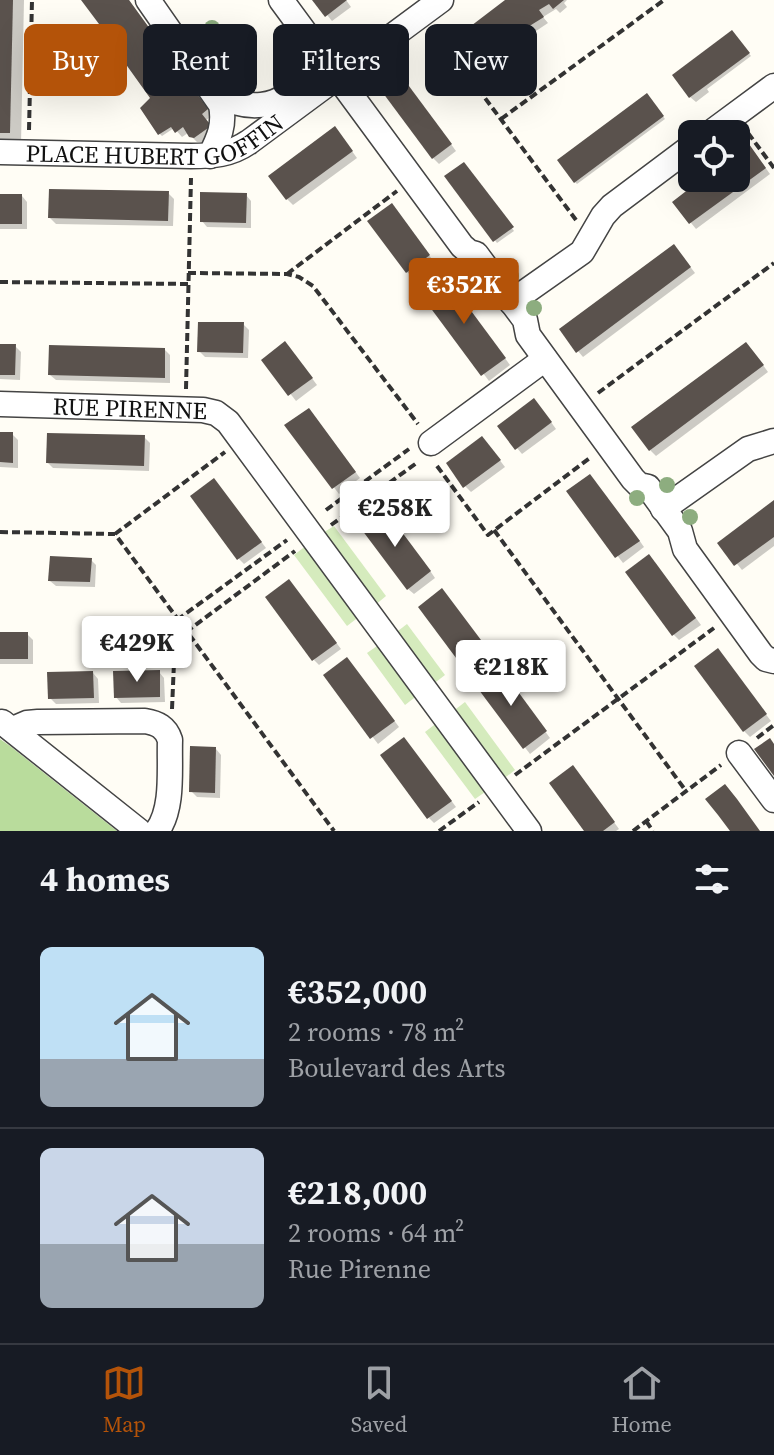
<!DOCTYPE html>
<meta charset="utf-8">
<style>
:root{--surface:#171b24;--page:#242831;--text:#f1f3f6;--muted:#9ea1a6;--line:#363941;--accent:#b45309}
body{margin:0;font-family:"Source Serif 4",serif;background:var(--page);color:var(--text);height:100vh;display:flex;flex-direction:column;font-size:30px;white-space:nowrap}
*{box-sizing:border-box;margin:0}
p{font-size:26px;color:var(--muted)}
.icon{flex:none;width:44px;height:44px;fill:none;stroke:currentColor;stroke-width:2;stroke-linecap:round;stroke-linejoin:round}
.map{position:relative;height:831px;overflow:hidden}
.details{display:flex;flex-direction:column;background:var(--surface);flex:1}
.details>*{flex:none}
.banner{position:absolute;left:24px;top:24px;width:726px;height:72px;display:flex;gap:16px}
.buttons{position:absolute;left:678px;top:120px;display:grid;gap:16px}
.buttons a{display:grid;place-items:center;width:72px;height:72px;border-radius:12px;background:var(--surface);box-shadow:0 8px 32px #0002;font-size:40px}
.price{position:absolute;translate:-50% -68px;padding:0 18px;border-radius:8px;background:#fff;color:#222;font-size:26px;line-height:52px;filter:drop-shadow(0 2px 4px #0008)}
.price::after{content:'';position:absolute;left:50%;top:48px;width:24px;height:18px;margin-left:-12px;background:inherit;clip-path:polygon(0 0,100% 0,50% 100%)}
.price.on{background:var(--accent);color:#fff}
ul{padding:0;list-style:none}
li{display:flex;align-items:center;gap:24px;height:200px;padding:0 40px}
li+li{border-top:2px solid var(--line)}
li span{display:grid;place-items:center;flex:none;width:224px;height:160px;border-radius:12px;color:#555}
li>.icon{margin-inline-start:auto}
span .icon{width:96px;height:96px;fill:#fffc;stroke-width:1}
li b{font-size:34px}
h2{display:flex;justify-content:space-between;align-items:center;height:96px;padding:0 40px;font-size:34px}
.tag{padding:0 28px;border-radius:12px;background:var(--surface);box-shadow:0 8px 32px #0002;font-size:28px;line-height:72px}
.tag.on{background:var(--accent);color:#fff}
.menu{display:flex;justify-content:space-around;align-items:center;height:112px;border-top:2px solid var(--line);background:var(--surface);font-size:22px;color:var(--muted)}
.menu a{display:grid;justify-items:center;gap:4px}
.menu .on{color:var(--accent)}
.map>svg:first-child{display:block}
.green{fill:#d5ebbd}
.forest{fill:#b9dc9c}
.shadow{fill:#0003}
.building{fill:#5a524d}
.lines{fill:none;stroke-linecap:round;stroke-linejoin:round}
.minor-casing{stroke:#444;stroke-width:27}
.path{stroke:#333;stroke-width:4;stroke-dasharray:8 4;stroke-linecap:butt}
.minor{stroke:#fff;stroke-width:24}
.tree{fill:#8dad7f}
.labels{text-anchor:middle;dominant-baseline:central;stroke-width:8;stroke-linejoin:round;paint-order:stroke}
.street-label{font-size:24px;fill:#111;stroke:#fff}
</style>
<div class="map">
<svg width="774" height="831" viewBox="0 0 774 831">
<rect width="100%" height="100%" fill="#fffdf5"/>
<g class="green">
<path d="M334,526L386,596L374,606L321,534Z"/>
<path d="M307,545L360,616L347,626L294,555Z"/>
<path d="M407,624L445,675L432,685L394,634Z"/>
<path d="M380,644L418,695L405,705L367,653Z"/>
<path d="M465,702L515,770L502,780L452,712Z"/>
<path d="M438,722L488,790L475,799L425,732Z"/>
</g>
<path class="forest" d="M0,739L10,746L117,831H0Z"/>
<g class="shadow">
<path d="M0,0H24L21,144H0Z"/>
<path d="M84,0H129L212,116L206,120L214,130L213,134L201,143L197,142L188,133L182,137L174,128L162,136L160,134L159,107Z"/>
<path d="M315,0H346L351,7L332,21Z"/>
<path d="M508,0H567L564,3L567,7L560,13L556,9L543,17L548,23L530,35L526,31L517,37L513,34L497,46L500,50L487,60L465,32Z"/>
<path d="M732,33L751,56L707,89L709,92L696,102L690,97Z"/>
<path d="M649,98L665,119L577,184L575,182Z"/>
<path d="M442,132L456,151L439,164L433,158Z"/>
<path d="M340,135L357,158L293,205L287,199Z"/>
<path d="M754,152L770,174L696,229L674,202L706,178H736V156Z"/>
<path d="M466,166L514,231L497,243L447,177Z"/>
<path d="M168,193L174,199L173,226L56,224L50,218Z"/>
<path d="M246,195L251,201V228L207,227L202,221Z"/>
<path d="M0,196H22L27,202V229H0Z"/>
<path d="M397,211L434,262L413,277L407,272Z"/>
<path d="M679,252L695,273L583,357L578,351Z"/>
<path d="M451,285L510,365L489,381L424,295Z"/>
<path d="M243,324L249,330L248,358L205,357L199,351Z"/>
<path d="M0,346H15L21,352L20,380L0,379Z"/>
<path d="M165,350L170,355V383L56,380L50,375Z"/>
<path d="M291,350L317,385L296,401L264,360Z"/>
<path d="M752,350L768,372L656,456L650,450Z"/>
<path d="M540,407L556,429L522,454L517,448Z"/>
<path d="M314,416L360,478L339,494L287,426Z"/>
<path d="M0,433L12,434L18,440V468L0,467Z"/>
<path d="M144,437L150,443L149,471L53,468L48,463Z"/>
<path d="M488,445L505,467L471,492L465,486Z"/>
<path d="M219,486L266,548L244,564L239,559Z"/>
<path d="M569,492L632,530L644,547L623,563Z"/>
<path d="M774,503V546L742,570L720,543Z"/>
<path d="M91,560L96,565L95,587L56,586L50,581Z"/>
<path d="M424,562L435,578L414,594L408,589Z"/>
<path d="M655,562L701,625L679,640L674,635Z"/>
<path d="M458,611L494,658L472,675L434,625Z"/>
<path d="M329,633L341,649L319,665L314,660Z"/>
<path d="M0,634H27L33,640V664H0Z"/>
<path d="M159,672L164,678L165,702L121,703L116,697Z"/>
<path d="M93,673L98,679L99,703L56,704L50,698Z"/>
<path d="M326,676L387,711L399,727L378,744Z"/>
<path d="M478,686L536,719L550,738L530,754Z"/>
<path d="M758,704L771,721L750,737L744,731Z"/>
<path d="M216,749L221,755L220,798L197,797L191,791Z"/>
<path d="M578,773L619,829L616,831H587Z"/>
<path d="M444,791L456,807L434,823L429,818Z"/>
</g>
<g class="building">
<path d="M0,0H13L10,133H0Z"/>
<path d="M81,0H129L208,109L202,114L209,123L208,128L194,138L189,137L183,127L175,133L171,127L158,135L140,108L150,98L115,49L117,48Z"/>
<path d="M312,0H347L325,17Z"/>
<path d="M505,0H564L553,9L549,4L539,10L544,17L523,30L519,26L479,55L463,32Z"/>
<path d="M732,30L750,53L689,98L672,75Z"/>
<path d="M403,78L452,144L432,159L383,93Z"/>
<path d="M647,93L664,116L574,183L557,160Z"/>
<path d="M335,126L353,151L286,200L268,176Z"/>
<path d="M749,144L766,168L689,224L672,202L703,178H736V153Z"/>
<path d="M464,162L514,227L493,242L444,176Z"/>
<path d="M49,189L169,191L168,221L48,218Z"/>
<path d="M200,192L247,193L246,223L200,222Z"/>
<rect x="0" y="194" width="22" height="30"/>
<path d="M392,203L430,255L406,273L367,221Z"/>
<path d="M674,244L691,267L576,353L559,329Z"/>
<path d="M446,277L506,358L481,376L421,295Z"/>
<path d="M198,322H244L243,353L197,352Z"/>
<path d="M285,341L313,378L288,396L261,360Z"/>
<path d="M746,342L764,365L649,451L631,427Z"/>
<path d="M0,344H16L15,375H0Z"/>
<path d="M49,345L165,348V378L48,375Z"/>
<path d="M534,398L552,422L515,450L497,426Z"/>
<path d="M309,408L356,472L332,489L284,425Z"/>
<path d="M0,432H13V463L0,462Z"/>
<path d="M47,433L145,435L144,466L46,463Z"/>
<path d="M482,436L501,460L463,488L446,463Z"/>
<path d="M590,474L640,541L615,558L566,491Z"/>
<path d="M214,478L262,542L237,560L190,496Z"/>
<path d="M774,500V537L734,566L717,543Z"/>
<path d="M384,508L431,571L407,590L359,526Z"/>
<path d="M649,554L696,618L672,636L625,572Z"/>
<path d="M50,556L92,558L90,582L48,581Z"/>
<path d="M289,579L337,643L312,661L265,597Z"/>
<path d="M442,588L490,652L465,670L418,607Z"/>
<rect x="0" y="632" width="28" height="27"/>
<path d="M718,648L767,714L743,732L694,666Z"/>
<path d="M347,657L395,721L370,739L323,675Z"/>
<path d="M500,667L547,731L523,749L476,686Z"/>
<path d="M160,670V697L114,698L113,671Z"/>
<path d="M93,671L94,698L48,699L47,672Z"/>
<path d="M404,737L452,801L427,819L380,755Z"/>
<path d="M770,738L774,744V776L754,749Z"/>
<path d="M190,746L216,747L215,793L189,792Z"/>
<path d="M573,765L615,822L603,831H584L549,783Z"/>
<path d="M725,784L737,799L760,831H730L718,815L705,799Z"/>
</g>
<g class="lines">
<defs>
<g id="minor">
<path d="M148,0L221,105C225,125 219,138 210,156"/>
<path d="M281,0L462,246L469,252L476,254L525,320L528,335L633,479L639,485L648,487L680,531L685,549L761,654L766,659L774,661"/>
<path d="M213,91C240,112 286,112 301,76C308,62 305,46 302,31"/>
<path d="M709,134L774,86"/>
<path id="s1" d="M0,152L191,156C213,156 230,155 249,142L441,0"/>
<path d="M511,302L582,252L603,216L612,206L692,146"/>
<path id="s2" d="M0,404L203,410L216,413L228,422L529,831"/>
<path d="M431,443L545,359"/>
<path d="M663,509L748,449L774,441"/>
<path d="M2,722L139,831"/>
<path d="M13,729L27,723L38,722L145,721C157,723 166,727 170,740C169,768 174,808 157,831"/>
<path d="M739,753L774,800"/>
</g>
</defs>
<use href="#minor" class="minor-casing"/>
<g class="path">
<path d="M435,31L576,220"/>
<path d="M501,119L664,0"/>
<path d="M29,130L32,0"/>
<path d="M748,133L774,168"/>
<path d="M188,273L287,274L299,277L313,286L418,424"/>
<path d="M287,274L397,191"/>
<path d="M0,282L188,284"/>
<path d="M186,389L191,178"/>
<path d="M598,393L774,263"/>
<path d="M437,466L488,535L591,457"/>
<path d="M326,510L409,449"/>
<path d="M331,525L418,462"/>
<path d="M494,530L686,791"/>
<path d="M0,532L115,534L334,831"/>
<path d="M115,534L225,452"/>
<path d="M177,620L287,540"/>
<path d="M186,632L295,551"/>
<path d="M172,709L175,639L176,632L181,626"/>
<path d="M757,738L774,725"/>
<path d="M515,775L714,628"/>
<path d="M646,821L653,831"/>
<path d="M439,831L479,802"/>
<path d="M633,831L721,765"/>
</g>
<use href="#minor" class="minor"/>
</g>
<g class="tree">
<circle cx="212" cy="28" r="8"/>
<circle cx="242" cy="35" r="8"/>
<circle cx="511" cy="276" r="8"/>
<circle cx="534" cy="308" r="8"/>
<circle cx="667" cy="485" r="8"/>
<circle cx="637" cy="498" r="8"/>
<circle cx="690" cy="517" r="8"/>
</g>
<g class="labels">
<g class="street-label">
<text stroke="none"><textPath href="#s1" startOffset="158">PLACE HUBERT GOFFIN</textPath></text>
<text stroke="none"><textPath href="#s2" startOffset="130">RUE PIRENNE</textPath></text>
</g>
</g>
</svg>
<div class="buttons">
<a><svg class="icon" aria-label="locate" viewBox="0 0 24 24"><circle cx="12" cy="12" r="6"/><path d="M12 2v4M12 18v4M2 12h4M18 12h4"/></svg></a>
</div>
<b class="price on" style="left:464px;top:326px">€352K</b>
<b class="price" style="left:395px;top:549px">€258K</b>
<b class="price" style="left:137px;top:684px">€429K</b>
<b class="price" style="left:511px;top:708px">€218K</b>
<div class="banner">
<a class="tag on">Buy</a>
<a class="tag">Rent</a>
<a class="tag">Filters</a>
<a class="tag">New</a>
</div>
</div>
<section class="details">
<h2>4 homes<svg class="icon" aria-label="filters" viewBox="0 0 24 24"><path d="M4 7h16M4 17h16"/><circle cx="9" cy="7" r="2"/><circle cx="15" cy="17" r="2"/></svg></h2>
<ul>
<li><span style="background:linear-gradient(#bfe0f5 70%,#9aa5b1 0)"><svg class="icon" aria-label="home" viewBox="0 0 24 24"><path d="M3 11l9-7 9 7M6 9v11h12V9"/></svg></span><div><b>€352,000</b><p>2 rooms · 78 m²</p><p>Boulevard des Arts</p></div></li>
<li><span style="background:linear-gradient(#c9d6e8 60%,#9aa5b1 0)"><svg class="icon" aria-label="home" viewBox="0 0 24 24"><path d="M3 11l9-7 9 7M6 9v11h12V9"/></svg></span><div><b>€218,000</b><p>2 rooms · 64 m²</p><p>Rue Pirenne</p></div></li>
</ul>
</section>
<nav class="menu">
<a class="on"><svg class="icon" aria-label="map" viewBox="0 0 24 24"><path d="M3 6l6-2 6 2 6-2v14l-6 2-6-2-6 2zM9 4v14M15 6v14"/></svg>Map</a>
<a><svg class="icon" aria-label="saved" viewBox="0 0 24 24"><path d="M7 4h10v16l-5-4-5 4z"/></svg>Saved</a>
<a><svg class="icon" aria-label="home" viewBox="0 0 24 24"><path d="M3 11l9-7 9 7M6 9v11h12V9"/></svg>Home</a>
</nav>
